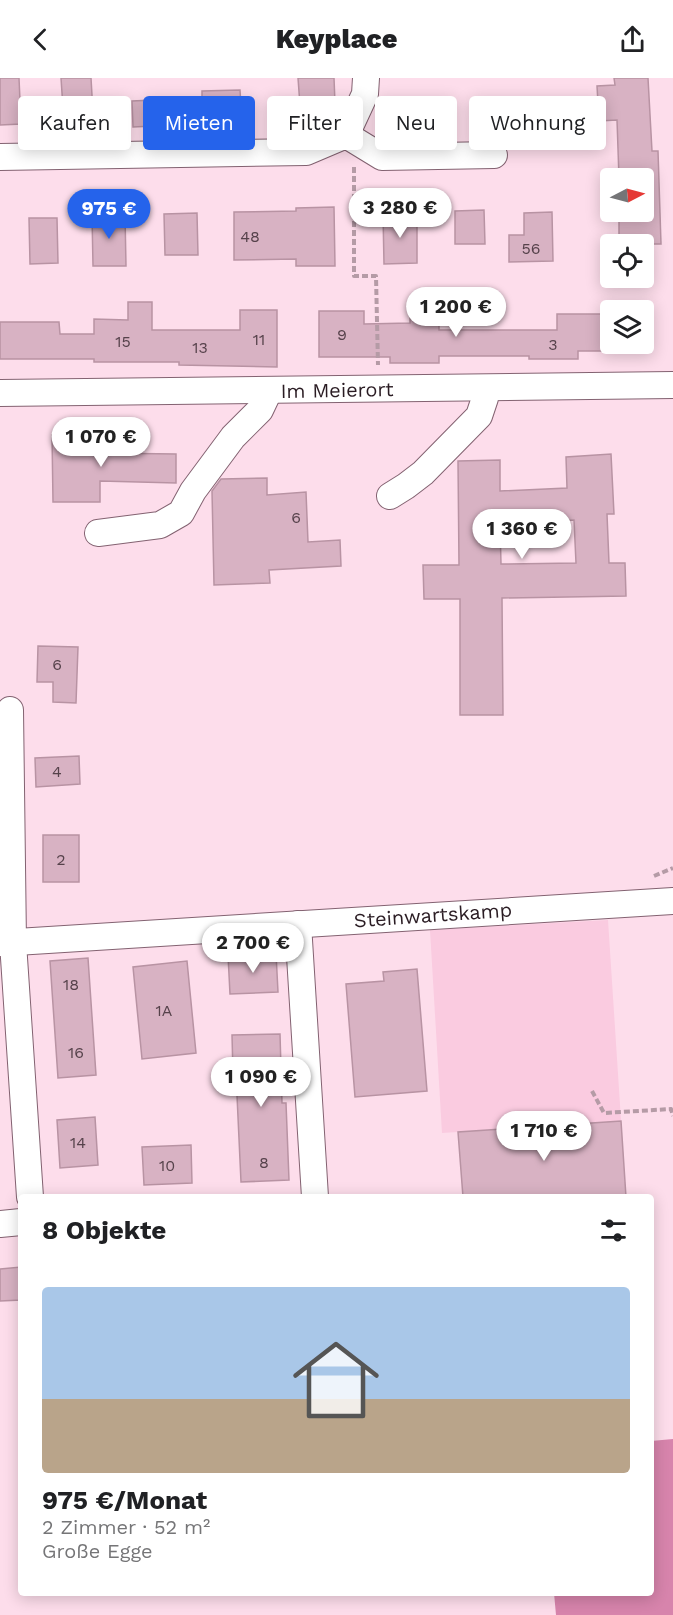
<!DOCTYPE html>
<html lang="de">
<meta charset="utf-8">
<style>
:root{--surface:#fff;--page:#f6f6f6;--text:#202124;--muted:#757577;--accent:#2563eb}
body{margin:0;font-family:"Work Sans",sans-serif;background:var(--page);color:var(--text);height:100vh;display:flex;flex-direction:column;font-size:22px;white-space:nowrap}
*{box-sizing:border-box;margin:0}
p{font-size:20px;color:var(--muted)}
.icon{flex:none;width:33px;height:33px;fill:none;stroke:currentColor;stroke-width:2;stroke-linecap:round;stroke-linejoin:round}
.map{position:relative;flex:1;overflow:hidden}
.details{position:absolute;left:18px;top:1116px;width:636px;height:402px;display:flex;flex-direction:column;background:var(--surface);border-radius:6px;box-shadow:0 3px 15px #0003}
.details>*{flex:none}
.hud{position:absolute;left:18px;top:18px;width:638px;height:54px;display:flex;gap:12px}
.needle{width:39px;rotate:84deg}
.controls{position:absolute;left:600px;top:90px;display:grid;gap:12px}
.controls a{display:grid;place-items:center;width:54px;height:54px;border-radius:6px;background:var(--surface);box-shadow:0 3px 15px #0003;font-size:30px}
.price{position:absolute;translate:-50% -51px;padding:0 14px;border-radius:21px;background:#fff;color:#222;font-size:20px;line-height:39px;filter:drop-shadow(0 2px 3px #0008)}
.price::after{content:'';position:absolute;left:50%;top:36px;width:18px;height:14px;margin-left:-9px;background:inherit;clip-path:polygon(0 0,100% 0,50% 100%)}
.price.selected{background:var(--accent);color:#fff}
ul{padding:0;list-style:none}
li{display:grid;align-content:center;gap:12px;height:318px;padding:0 24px}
li span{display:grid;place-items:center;height:186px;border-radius:6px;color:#555}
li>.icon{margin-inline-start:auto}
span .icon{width:108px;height:108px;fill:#fffc;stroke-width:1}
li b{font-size:26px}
h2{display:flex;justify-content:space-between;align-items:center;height:72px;padding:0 24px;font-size:26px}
.chip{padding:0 21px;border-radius:6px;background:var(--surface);box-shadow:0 3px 15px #0003;font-size:21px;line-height:54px}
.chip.selected{background:var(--accent);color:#fff}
header{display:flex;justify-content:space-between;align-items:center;height:78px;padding:0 24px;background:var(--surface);font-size:27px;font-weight:800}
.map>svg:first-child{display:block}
.built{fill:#facbe0}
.forest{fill:#d784ac}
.building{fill:#d8b2c3;stroke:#b893a3;stroke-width:1.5;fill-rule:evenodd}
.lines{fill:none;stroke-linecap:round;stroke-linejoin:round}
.minor-casing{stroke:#836271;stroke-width:28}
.path{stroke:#b59ba6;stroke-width:4;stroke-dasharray:6 3;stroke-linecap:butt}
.minor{stroke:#fff;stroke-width:26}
.labels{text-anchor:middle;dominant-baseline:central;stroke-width:4.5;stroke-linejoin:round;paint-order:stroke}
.number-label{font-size:16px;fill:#56424b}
.street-label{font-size:20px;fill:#2a1c23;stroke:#fff}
</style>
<header><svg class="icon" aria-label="back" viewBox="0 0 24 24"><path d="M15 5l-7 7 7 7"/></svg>Keyplace<svg class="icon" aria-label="share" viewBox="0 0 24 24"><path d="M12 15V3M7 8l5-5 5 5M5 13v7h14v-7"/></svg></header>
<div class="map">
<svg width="673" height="1537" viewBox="0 0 673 1537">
<rect width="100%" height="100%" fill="#fdddeb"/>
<path class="built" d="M608,842L626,1119H463L458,1054L442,1055L430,852Z"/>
<path class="forest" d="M673,1361V1537H556L554,1515H651V1363Z"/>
<g class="building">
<path d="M0,0H19L21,46L0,47Z"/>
<path d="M61,0H91L94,52L43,54L42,31L63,30Z"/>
<path d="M298,0H334L335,25L300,27Z"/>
<path d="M614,0H648L652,73H658L661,166H619V134H644V100H619L617,42L599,43L597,8L615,7Z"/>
<path d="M240,12L242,44L133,49L132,23L202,20V13Z"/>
<path d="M448,20V60L401,61V21Z"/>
<path d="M545,24V59H491V25Z"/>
<path d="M334,129L335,188H296V181L234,182V134L296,133V130Z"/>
<path d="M484,132L485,166H455V133Z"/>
<path d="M552,134L553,183L509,184V157H524V135Z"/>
<path d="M197,135L198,177H165L164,136Z"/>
<path d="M125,136L126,188H93L92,137Z"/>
<path d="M383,136H417V185L384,186Z"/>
<path d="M29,140H57L58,185L30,186Z"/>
<path d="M128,224H152V252H240V232H277V289L179,287V284H94V281H0V244H59L60,256H94V241L128,242Z"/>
<path d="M410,230H439V252H557V236H610V273H578V281H529V278H439V285H390V279H319V233H364V246L410,245Z"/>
<path d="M52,357H100V375L176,376V405L100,403V424H53Z"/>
<path d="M611,376L614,436H607L609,485H625L626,518L502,520L503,637H460V521H424L423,487H459L458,383L500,382V413L567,410L566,379ZM574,442L576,485L501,486L500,446Z"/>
<path d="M267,400V417L306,414L308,464L340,462L341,488L269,492L270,505L214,507L212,413L221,401Z"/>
<path d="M38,568L78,569L76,625L53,624V604H37Z"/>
<path d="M79,678L80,706L36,709L35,680Z"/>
<rect x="43" y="757" width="36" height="47"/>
<path d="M276,875L278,914L230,916L228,877Z"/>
<path d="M88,880L96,997L58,1000L50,883Z"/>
<path d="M187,883L196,975L142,981L133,889Z"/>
<path d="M417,891L427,1013L355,1019L346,906L384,903L383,894Z"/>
<path d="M280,956L282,1025H286L289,1102L241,1104L236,996H233L232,957Z"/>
<path d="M95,1039L98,1087L60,1090L57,1042Z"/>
<path d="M621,1043L626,1119H463L458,1054Z"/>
<path d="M191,1067L192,1105L144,1107L142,1069Z"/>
<path d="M21,1189V1222L0,1223V1191Z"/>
</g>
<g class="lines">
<defs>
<g id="minor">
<path d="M346,57L382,79L494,77"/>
<path d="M0,79L306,74L346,57L365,16L366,0"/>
<path d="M0,315L673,307"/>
<path d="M390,418L406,408L423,395L479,338L485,320L484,310"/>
<path d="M98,455L160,447L181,435L193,413L233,359L260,332L269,313"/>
<path d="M10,632L13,865L30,1119"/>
<path d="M298,846L315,1119"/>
<path d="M0,865L673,823"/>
<path d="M0,1146L21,1144"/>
</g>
</defs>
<use href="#minor" class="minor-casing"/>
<g class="path">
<path d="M354,89V198H376L378,287"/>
<path d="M654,798L673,790"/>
<path d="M592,1013L604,1035L671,1031L673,1038"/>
</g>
<use href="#minor" class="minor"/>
</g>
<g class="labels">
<g class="number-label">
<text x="250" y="158">48</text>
<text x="531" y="170">56</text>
<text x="342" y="256">9</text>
<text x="259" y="261">11</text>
<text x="123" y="263">15</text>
<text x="553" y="266">3</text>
<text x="200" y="269">13</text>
<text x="296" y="439">6</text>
<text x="57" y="586">6</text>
<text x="57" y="693">4</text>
<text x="61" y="781">2</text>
<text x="71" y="906">18</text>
<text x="164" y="932">1A</text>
<text x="76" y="974">16</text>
<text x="78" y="1064">14</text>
<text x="264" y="1084">8</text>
<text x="167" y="1087">10</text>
</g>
<g class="street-label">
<text transform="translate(337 312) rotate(-1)">Im Meierort</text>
<text transform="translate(433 837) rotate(-4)">Steinwartskamp</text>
</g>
</g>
</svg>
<div class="controls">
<a><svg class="needle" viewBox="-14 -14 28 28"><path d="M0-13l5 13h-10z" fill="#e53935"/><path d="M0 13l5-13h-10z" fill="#757577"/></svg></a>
<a><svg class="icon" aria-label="locate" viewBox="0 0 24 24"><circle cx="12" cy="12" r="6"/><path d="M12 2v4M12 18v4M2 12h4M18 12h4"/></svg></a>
<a><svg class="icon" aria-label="layers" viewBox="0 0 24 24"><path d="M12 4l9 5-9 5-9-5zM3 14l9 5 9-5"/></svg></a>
</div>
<b class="price" style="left:400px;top:161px">3 280 €</b>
<b class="price selected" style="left:109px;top:162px">975 €</b>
<b class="price" style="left:456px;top:260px">1 200 €</b>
<b class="price" style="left:101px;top:390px">1 070 €</b>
<b class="price" style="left:522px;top:482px">1 360 €</b>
<b class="price" style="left:253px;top:896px">2 700 €</b>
<b class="price" style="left:261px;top:1030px">1 090 €</b>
<b class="price" style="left:544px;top:1084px">1 710 €</b>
<div class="hud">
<a class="chip">Kaufen</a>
<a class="chip selected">Mieten</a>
<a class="chip">Filter</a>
<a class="chip">Neu</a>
<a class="chip">Wohnung</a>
</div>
<section class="details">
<h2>8 Objekte<svg class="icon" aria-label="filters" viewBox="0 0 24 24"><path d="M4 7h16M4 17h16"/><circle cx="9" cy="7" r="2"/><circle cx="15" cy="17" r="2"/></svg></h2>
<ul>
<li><span style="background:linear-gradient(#a9c7e8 60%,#b9a48a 0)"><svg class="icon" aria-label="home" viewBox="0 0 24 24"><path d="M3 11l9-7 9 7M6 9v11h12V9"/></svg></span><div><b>975 €/Monat</b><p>2 Zimmer · 52 m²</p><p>Große Egge</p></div></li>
</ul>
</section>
</div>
